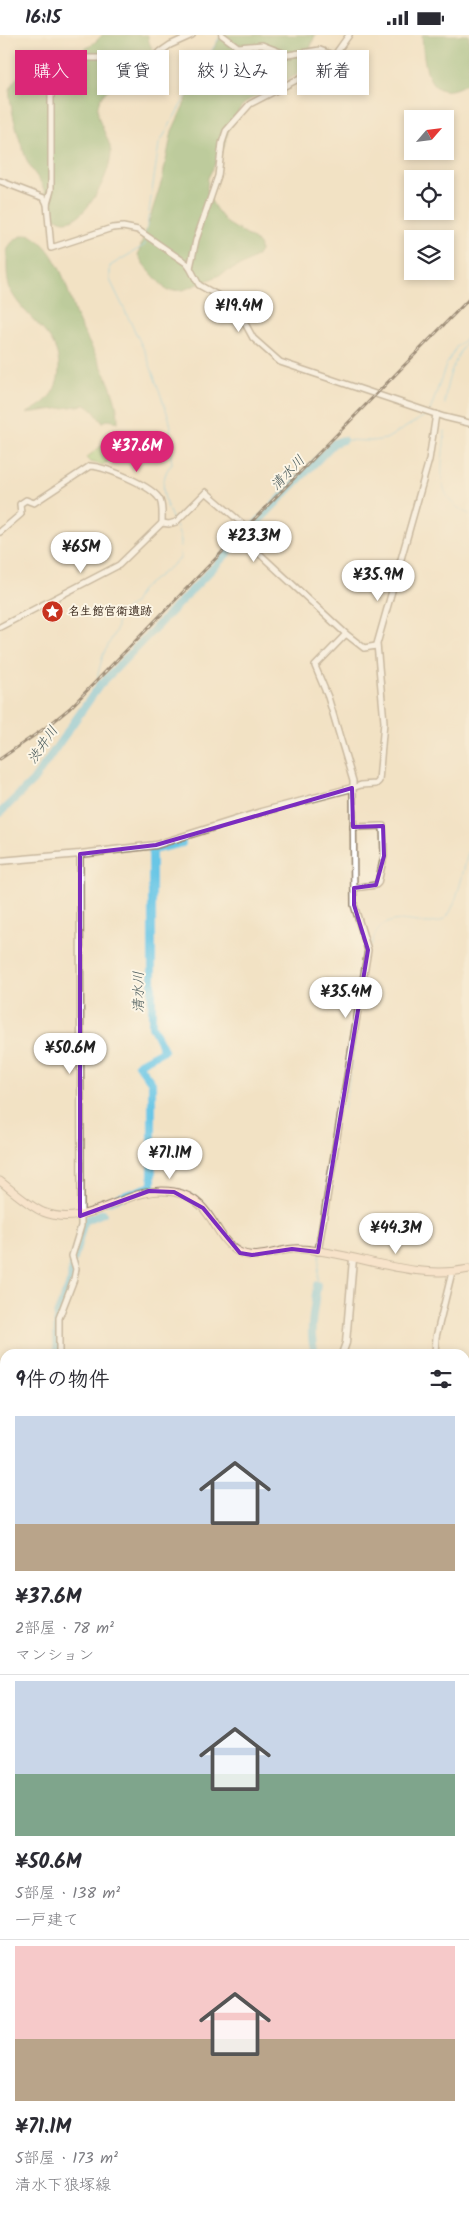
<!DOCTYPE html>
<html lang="ja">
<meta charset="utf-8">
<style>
:root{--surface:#fff;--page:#f2f2f3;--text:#2b2b33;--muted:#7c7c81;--line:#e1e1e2;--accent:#db2777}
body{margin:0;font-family:Kalam,"Klee One",sans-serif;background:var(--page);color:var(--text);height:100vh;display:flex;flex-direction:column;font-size:19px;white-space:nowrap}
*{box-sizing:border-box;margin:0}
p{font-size:16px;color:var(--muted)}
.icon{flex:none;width:28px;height:28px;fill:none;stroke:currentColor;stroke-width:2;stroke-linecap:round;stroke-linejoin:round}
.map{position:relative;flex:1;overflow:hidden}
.drawer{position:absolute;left:0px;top:1314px;width:470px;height:866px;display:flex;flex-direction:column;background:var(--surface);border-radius:15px 15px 0 0;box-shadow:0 2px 8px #0003}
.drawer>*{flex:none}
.guide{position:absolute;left:15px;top:15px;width:440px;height:45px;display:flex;gap:10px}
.needle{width:32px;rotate:62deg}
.controls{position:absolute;left:404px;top:75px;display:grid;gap:10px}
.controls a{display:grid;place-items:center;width:50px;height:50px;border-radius:0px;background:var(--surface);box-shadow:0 2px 8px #0003;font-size:25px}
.price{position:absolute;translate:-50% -42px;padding:0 11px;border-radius:18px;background:#fff;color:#222;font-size:16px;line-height:32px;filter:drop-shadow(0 1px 2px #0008)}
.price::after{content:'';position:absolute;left:50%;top:30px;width:15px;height:11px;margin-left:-8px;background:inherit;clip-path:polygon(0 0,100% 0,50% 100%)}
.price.current{background:var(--accent);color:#fff}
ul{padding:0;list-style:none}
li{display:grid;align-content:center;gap:10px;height:265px;padding:0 15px}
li+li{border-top:1px solid var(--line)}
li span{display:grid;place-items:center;height:155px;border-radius:0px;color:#555}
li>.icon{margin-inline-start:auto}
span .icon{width:90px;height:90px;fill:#fffc;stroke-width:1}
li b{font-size:21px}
h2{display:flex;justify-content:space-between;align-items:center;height:60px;padding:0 15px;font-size:21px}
.pill{padding:0 18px;border-radius:0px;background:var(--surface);box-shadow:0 2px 8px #0003;font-size:18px;line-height:45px}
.pill.current{background:var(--accent);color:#fff}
.status{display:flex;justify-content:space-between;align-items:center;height:35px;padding:0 25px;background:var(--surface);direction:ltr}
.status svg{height:14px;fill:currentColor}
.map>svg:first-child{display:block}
.industrial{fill:#cfc0ba}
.green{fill:#9ccc7b;stroke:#6c7b4c}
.forest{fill:#7db06b;stroke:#5c6d44}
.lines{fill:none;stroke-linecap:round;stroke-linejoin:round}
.stream{stroke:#67c6e6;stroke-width:1}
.river{stroke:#67c6e6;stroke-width:8}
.minor-casing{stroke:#968671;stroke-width:8}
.tertiary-casing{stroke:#968671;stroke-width:9}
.secondary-casing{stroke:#968671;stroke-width:9}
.trunk-casing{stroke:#968671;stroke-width:10}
.minor{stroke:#fff;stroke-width:5}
.tertiary{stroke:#fff;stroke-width:6}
.secondary{stroke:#fde4d0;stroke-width:7}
.trunk{stroke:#f9bc8a;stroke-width:8}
.rail-casing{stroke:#3b2a1e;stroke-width:3}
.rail{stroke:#fcf5e5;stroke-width:1;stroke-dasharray:4;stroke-linecap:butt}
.marked{fill:none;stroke:#7b2cbf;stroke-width:4;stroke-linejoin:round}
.labels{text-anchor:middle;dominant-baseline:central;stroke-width:4;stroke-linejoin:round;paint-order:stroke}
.poi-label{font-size:12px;font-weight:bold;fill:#3b2a1e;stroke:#fcf5e5;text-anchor:start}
.water-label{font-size:14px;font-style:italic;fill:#48595a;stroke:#fcf5e5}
</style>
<div class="status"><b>16:15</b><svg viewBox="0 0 49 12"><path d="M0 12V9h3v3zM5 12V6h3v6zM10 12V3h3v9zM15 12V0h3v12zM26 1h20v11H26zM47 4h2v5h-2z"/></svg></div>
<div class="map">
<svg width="469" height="2179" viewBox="0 0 469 2179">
<rect width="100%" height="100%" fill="#fcf5e5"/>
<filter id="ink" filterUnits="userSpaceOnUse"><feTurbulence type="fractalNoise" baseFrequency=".02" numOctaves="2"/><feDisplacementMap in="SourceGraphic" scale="10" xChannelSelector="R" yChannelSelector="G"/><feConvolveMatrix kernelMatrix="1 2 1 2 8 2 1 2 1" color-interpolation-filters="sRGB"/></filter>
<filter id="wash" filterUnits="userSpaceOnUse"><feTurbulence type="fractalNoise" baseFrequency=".0096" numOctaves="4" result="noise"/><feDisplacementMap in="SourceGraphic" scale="20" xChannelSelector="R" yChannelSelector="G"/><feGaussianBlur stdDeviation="1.12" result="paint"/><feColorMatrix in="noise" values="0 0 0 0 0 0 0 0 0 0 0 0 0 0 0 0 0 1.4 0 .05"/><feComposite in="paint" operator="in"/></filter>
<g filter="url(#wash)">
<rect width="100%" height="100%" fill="#f2e2c4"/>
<g class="industrial">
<path d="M469,2118V2179H426L429,2175H465V2124Z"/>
<path d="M155,2175H271L272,2179H157Z"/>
</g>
<path class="green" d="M118,398L125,407L114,416L116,420L103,430L90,427L86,423Z"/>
<g class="forest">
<path d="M102,0H148C147,9 159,23 160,36C144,59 116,38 101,63C90,81 109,98 111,117C112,135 87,187 65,186C60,186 55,182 51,180C47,172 47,163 44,155C41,145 33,138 28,128C22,115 8,69 10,55C13,41 29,33 41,30C63,23 87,18 102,0Z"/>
<path d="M222,0H315L304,31L298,39L249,65L241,72L230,90L224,111L208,143L207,153L210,164L216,174L227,188L255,205L260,211V216L256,222L244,229L204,247L183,255L167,256L144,230L138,220L162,145L172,96L199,37Z"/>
<path d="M422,0H469V47C427,74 424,30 422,0Z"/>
<path d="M28,199C42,205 50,216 57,229C67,246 70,265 77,283C90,314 119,353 118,387L108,385L102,387L91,373L85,370L27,378C34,374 44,369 49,362C63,346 62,318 48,301C38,288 24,277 15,263C6,251 7,237 7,222C6,209 16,202 28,199Z"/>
</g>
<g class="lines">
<g class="stream">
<path d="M146,197L159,109L220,1"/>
<path d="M145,204V210L110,231V245L146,319L169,383L171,392L168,405L172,428C170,432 167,434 166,438C159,455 167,472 174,487"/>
<path d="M445,369C445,346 456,321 469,302"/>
<path d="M430,376L446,330L457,311L469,301"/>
<path d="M445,396C444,427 430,463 469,479"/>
<path d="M343,405L372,406L386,404L428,379"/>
<path d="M99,651L98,639L103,620L116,595L119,580L134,568L141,555L180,524L181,505L176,490"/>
<path d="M371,911C384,861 429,904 448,880C457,869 465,829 469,813"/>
<path d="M344,1074L356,1004"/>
<path d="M317,1250L320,1219"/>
<path d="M465,1715L469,1676"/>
<path d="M0,1823L5,1822"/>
<path d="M0,2054L5,2073"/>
<path d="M89,2175L90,2179"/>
</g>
<g class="river">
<path d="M252,493L334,408L343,405"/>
<path d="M0,778L33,746L99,651L248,497"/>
<path d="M107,1167L152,1151V1048L138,1029L164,1015L152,991V815L182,808"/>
<path d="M74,1224L84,1186L103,1178"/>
<path d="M57,1319V1280L71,1246L72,1231"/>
<path d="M316,1319C307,1298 315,1272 317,1250"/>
<path d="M0,1741L5,1735"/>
<path d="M386,2179V2175"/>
</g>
</g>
</g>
<g filter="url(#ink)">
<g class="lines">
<defs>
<g id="minor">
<path d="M192,0L170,10L151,23H88L60,30L54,34L51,53V155L47,169L51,213L112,193L123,192L138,195L186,228L190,233L196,205L218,141L222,108L226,96L250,69L329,28L349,0"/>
<path d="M222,0L238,12L262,10L288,20L320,15L335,21"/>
<path d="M0,146L44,163L47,169"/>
<path d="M190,233L199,250L235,270L253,303L280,327L444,382L469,388"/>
<path d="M0,497L21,479L20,469L26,465L34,468L90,431C106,432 153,451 160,465C163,472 162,480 162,488"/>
<path d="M0,592L119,530L162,488L169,489L176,487L206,457L252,497L246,505L248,508L346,599L364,613L376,611"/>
<path d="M352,753L361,750L376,749L379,746L384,687L377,609L429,425L436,379"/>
<path d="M353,792L383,791L384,821L378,848L376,850L354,853"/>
<path d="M318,1217L368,915L354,870L353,746L328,662L315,631L346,599"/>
<path d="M59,1319V1283L74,1244L76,1234L72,1221L81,1191L80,819"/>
<path d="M435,1319L436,1302L452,1237"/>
<path d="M465,1395H469"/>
<path d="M0,1533L5,1531"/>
<path d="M465,1583L469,1582"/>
<path d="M0,1669L5,1667"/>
<path d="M465,1796H469"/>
<path d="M0,1826L5,1825"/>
<path d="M0,2005L5,2003"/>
<path d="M465,2095L469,2098"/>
<path d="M465,2121L469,2116"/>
<path d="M0,2127L5,2170"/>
<path d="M6,2175V2179L15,2175"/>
<path d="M152,2175L154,2179"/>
<path d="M273,2175L275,2179"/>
<path d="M380,2179V2175"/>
<path d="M423,2179L426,2175"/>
</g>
<g id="tertiary">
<path d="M0,826L80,819L156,810L261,777L352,753"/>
<path d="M342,1319L346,1308L353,1224"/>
</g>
<path id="secondary" d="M0,1146C13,1156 28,1170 43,1177C89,1196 128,1148 174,1157C214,1164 213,1204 239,1217C258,1227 281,1212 302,1214C358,1218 412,1246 469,1234"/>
<g id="trunk">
<path d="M465,2019L469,2013"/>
<path d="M336,2179L339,2175"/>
</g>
</defs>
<use href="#minor" class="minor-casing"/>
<use href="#tertiary" class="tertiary-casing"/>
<use href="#secondary" class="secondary-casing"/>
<use href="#trunk" class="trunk-casing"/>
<use href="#minor" class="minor"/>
<use href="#tertiary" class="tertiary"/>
<use href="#secondary" class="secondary"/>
<use href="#trunk" class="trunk"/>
<defs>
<path id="rail" d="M0,724L48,691L70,673L469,264"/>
</defs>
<use href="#rail" class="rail-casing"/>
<use href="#rail" class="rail"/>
</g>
</g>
<path d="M0 0H469V2179H0ZM352,753L353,792L383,791L384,821L376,850L354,853V870L368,915L318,1217L292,1214L252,1220L240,1218L203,1173L174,1157L149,1156L80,1181V819L156,810Z" fill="#f2e2c4" fill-opacity=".55" fill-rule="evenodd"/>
<path class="marked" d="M352,753L353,792L383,791L384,821L376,850L354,853V870L368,915L318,1217L292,1214L252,1220L240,1218L203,1173L174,1157L149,1156L80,1181V819L156,810Z"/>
<defs>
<symbol id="sight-disc" viewBox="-11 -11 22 22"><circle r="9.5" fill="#c8321e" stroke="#fcf5e5"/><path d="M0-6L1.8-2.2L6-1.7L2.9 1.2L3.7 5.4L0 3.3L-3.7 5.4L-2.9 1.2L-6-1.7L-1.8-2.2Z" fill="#fff"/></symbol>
</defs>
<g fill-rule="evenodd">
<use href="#sight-disc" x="40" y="564" width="25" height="25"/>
</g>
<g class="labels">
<g class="poi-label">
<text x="68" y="576">名生館官衛遺跡</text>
</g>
<g class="water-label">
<text transform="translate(288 438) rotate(-46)">清水川</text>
<text transform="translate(43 710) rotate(-55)">渋井川</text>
<text transform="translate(139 957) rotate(-90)">清水川</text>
</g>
</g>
</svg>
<div class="controls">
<a><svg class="needle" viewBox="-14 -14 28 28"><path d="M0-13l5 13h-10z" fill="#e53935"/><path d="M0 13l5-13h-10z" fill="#7c7c81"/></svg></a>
<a><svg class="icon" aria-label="locate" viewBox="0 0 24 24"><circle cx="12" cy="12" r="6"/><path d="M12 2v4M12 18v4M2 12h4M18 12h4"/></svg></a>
<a><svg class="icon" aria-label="layers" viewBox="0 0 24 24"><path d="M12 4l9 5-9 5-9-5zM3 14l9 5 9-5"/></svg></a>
</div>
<b class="price" style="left:239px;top:298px">¥19.4M</b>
<b class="price current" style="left:137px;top:438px">¥37.6M</b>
<b class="price" style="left:254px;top:528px">¥23.3M</b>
<b class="price" style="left:81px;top:539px">¥65M</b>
<b class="price" style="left:378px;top:567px">¥35.9M</b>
<b class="price" style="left:346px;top:984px">¥35.4M</b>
<b class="price" style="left:70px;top:1040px">¥50.6M</b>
<b class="price" style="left:170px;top:1145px">¥71.1M</b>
<b class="price" style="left:396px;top:1220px">¥44.3M</b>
<div class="guide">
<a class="pill current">購入</a>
<a class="pill">賃貸</a>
<a class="pill">絞り込み</a>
<a class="pill">新着</a>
</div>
<section class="drawer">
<h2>9件の物件<svg class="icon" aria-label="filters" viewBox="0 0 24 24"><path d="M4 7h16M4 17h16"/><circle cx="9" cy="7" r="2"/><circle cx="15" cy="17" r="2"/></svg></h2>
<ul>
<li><span style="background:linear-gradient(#c9d6e8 70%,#b9a48a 0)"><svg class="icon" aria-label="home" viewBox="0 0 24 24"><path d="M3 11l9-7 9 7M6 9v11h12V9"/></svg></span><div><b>¥37.6M</b><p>2部屋 · 78 m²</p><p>マンション</p></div></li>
<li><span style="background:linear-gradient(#c9d6e8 60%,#7fa58c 0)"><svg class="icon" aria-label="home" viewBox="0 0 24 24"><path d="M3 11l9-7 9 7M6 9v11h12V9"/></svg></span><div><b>¥50.6M</b><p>5部屋 · 138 m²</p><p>一戸建て</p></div></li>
<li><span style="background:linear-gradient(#f6c9c9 60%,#b9a48a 0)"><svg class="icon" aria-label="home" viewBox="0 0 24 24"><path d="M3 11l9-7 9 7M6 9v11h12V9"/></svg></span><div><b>¥71.1M</b><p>5部屋 · 173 m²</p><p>清水下狼塚線</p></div></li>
</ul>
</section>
</div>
